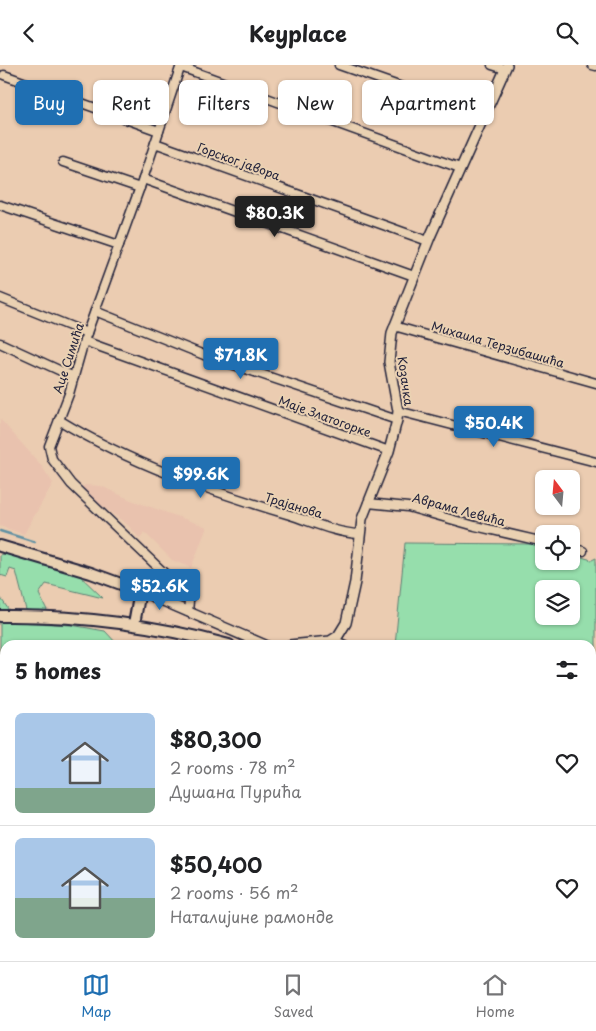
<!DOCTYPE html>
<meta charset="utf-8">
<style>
:root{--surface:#fff;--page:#f2f2f2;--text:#202124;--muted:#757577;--line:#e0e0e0;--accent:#1f6fb2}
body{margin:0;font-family:"Playpen Sans",sans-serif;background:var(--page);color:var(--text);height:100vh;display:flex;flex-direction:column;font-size:19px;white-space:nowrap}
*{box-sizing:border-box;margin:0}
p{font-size:16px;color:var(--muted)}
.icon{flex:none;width:28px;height:28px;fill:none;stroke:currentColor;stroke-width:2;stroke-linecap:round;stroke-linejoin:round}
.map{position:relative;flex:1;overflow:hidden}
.side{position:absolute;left:0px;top:575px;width:596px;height:321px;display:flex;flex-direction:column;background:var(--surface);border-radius:15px 15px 0 0;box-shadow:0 1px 4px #0004}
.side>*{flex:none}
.guide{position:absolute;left:15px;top:15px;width:566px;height:45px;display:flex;gap:10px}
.needle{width:32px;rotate:344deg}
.tools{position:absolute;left:535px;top:405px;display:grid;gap:10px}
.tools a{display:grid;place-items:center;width:45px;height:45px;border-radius:8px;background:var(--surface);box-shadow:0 1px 4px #0004;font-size:25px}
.price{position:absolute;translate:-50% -42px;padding:0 11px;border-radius:5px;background:var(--accent);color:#fff;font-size:16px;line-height:32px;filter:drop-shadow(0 1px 2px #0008)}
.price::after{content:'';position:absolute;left:50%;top:30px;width:15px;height:11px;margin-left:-8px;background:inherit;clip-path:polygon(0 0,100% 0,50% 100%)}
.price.on{background:#222;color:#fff}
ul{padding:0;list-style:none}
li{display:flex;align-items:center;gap:15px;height:125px;padding:0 15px}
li+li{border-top:1px solid var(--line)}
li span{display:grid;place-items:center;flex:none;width:140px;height:100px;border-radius:8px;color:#555}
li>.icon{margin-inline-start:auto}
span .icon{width:60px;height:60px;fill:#fffc;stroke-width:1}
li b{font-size:21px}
h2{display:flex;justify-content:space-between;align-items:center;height:60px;padding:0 15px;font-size:21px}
.chip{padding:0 18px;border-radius:8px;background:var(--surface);box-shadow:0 1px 4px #0004;font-size:18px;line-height:45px}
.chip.on{background:var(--accent);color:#fff}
header{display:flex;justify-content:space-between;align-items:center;height:65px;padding:0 15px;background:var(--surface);font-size:22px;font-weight:700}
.tabs{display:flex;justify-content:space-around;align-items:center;height:70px;border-top:1px solid var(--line);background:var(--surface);font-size:14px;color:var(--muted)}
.tabs a{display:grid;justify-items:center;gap:2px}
.tabs .on{color:var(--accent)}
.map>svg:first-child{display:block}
.built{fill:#e9c2ae}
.green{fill:#96deac;stroke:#5c8074;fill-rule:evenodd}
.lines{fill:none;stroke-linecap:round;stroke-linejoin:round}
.stream{stroke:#6190a3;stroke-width:2.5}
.motorway-tunnel{stroke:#c3aa99;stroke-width:14;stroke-dasharray:14 7;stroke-linecap:butt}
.minor-casing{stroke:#22223b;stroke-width:11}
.tertiary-casing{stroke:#22223b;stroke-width:12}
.secondary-casing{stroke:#22223b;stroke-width:14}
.minor{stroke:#ead1b2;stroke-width:8}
.tertiary{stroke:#ead1b2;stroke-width:9}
.secondary{stroke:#ead1b2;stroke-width:10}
.rail-casing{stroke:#22223b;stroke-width:4.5}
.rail{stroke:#ead1b2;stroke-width:2.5;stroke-dasharray:8;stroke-linecap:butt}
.labels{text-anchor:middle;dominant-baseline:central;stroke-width:4;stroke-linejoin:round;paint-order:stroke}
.street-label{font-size:12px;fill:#22223b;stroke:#ead1b2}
</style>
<header><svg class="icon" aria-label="back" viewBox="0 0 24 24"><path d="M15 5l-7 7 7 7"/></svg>Keyplace<svg class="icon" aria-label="search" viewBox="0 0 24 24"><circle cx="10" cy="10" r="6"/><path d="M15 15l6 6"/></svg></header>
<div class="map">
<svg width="596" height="896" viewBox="0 0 596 896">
<rect width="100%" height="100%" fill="#ebccb1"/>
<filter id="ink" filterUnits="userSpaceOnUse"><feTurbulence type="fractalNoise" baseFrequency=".02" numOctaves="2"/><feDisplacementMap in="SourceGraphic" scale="10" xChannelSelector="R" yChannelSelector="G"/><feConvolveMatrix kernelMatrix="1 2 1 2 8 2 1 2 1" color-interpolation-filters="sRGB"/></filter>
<g filter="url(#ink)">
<g class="built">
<path d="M0,354L40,399L53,418L24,469L0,461Z"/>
<path d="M85,420L101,421L131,435L207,462L191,503L172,495L144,467L140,474L128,460L79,424Z"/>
</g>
<g class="green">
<path d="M405,478L531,479L544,482V496H571V489L592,495L596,493V610L591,609V580H395ZM544,524H571V551H544Z"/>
<path d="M8,488L76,507L103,533L46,519L39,529L48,547L26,545L16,506L10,504L7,512L0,510V490Z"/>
<path d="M0,532L17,557L71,560L105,566L118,580H5V612L0,609Z"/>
<path d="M591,778L596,780V815H591Z"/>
</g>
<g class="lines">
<path class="stream" d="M0,466L35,477"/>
<g class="motorway-tunnel">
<path d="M591,825L596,824"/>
<path d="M591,864L596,863"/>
<path d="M395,896L405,891"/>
<path d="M490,896L501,891"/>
</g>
<defs>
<g id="minor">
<path d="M181,0L143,114L84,276L69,329L49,381L52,394L71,419L182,525L189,536L188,547"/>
<path d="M339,0L484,51"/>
<path d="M492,0L505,4"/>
<path d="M592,0L596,1"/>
<path d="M181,2L460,103"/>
<path d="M4,10L159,66"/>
<path d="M155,78L428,176"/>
<path d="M63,97L140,123"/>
<path d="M143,114L414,211"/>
<path d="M0,140L119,180"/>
<path d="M0,233L87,268"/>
<path d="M95,246L204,290L397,355"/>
<path d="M394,261L596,318"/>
<path d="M84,276L389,386"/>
<path d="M0,278L74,312"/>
<path d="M398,346L596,397"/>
<path d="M59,355C131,399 210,426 290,450C312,457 336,468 359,469"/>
<path d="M368,438L408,442L475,461L544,477"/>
<path d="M571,483L583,486"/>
<path d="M333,575L345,580"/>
<path d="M591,651L596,653"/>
<path d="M0,766L5,772"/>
<path d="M0,821L5,817"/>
<path d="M321,891L328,896"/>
<path d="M462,891L472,896"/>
<path d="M164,896L166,891"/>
<path d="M261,896L265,891"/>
<path d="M307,896L312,891"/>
</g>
<g id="tertiary">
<path d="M140,526L265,580"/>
<path d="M290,580L330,576L338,571L346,558L355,517L362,454L389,386L397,355L398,346L389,297L392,268L430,172L507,0"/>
<path d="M0,600L5,603"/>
<path d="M116,891L118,896"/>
</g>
<g id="secondary">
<path d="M0,481L91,508L140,526L134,559"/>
<path d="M0,551C79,550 153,559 229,580"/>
<path d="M591,683L596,685"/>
</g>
</defs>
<use href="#minor" class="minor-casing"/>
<use href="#tertiary" class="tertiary-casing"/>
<use href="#secondary" class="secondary-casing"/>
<use href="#minor" class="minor"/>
<use href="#tertiary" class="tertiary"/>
<use href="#secondary" class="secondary"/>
<defs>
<path id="rail" d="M591,663L596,664"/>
</defs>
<use href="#rail" class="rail-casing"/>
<use href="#rail" class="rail"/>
</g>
</g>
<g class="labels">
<g class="street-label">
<text transform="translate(239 96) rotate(20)">Горског јавора</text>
<text transform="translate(498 279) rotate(16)">Михаила Терзибашића</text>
<text transform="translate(68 293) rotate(-72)">Аце Симића</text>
<text transform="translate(406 316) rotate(82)">Козачка</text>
<text transform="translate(325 351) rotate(20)">Маје Златогорке</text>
<text transform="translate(294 440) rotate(17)">Трајанова</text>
<text transform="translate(459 444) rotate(15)">Аврама Левића</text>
</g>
</g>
</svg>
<div class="tools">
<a><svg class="needle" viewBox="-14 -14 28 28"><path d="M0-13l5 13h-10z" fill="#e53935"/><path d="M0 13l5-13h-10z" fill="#757577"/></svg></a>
<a><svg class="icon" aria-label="locate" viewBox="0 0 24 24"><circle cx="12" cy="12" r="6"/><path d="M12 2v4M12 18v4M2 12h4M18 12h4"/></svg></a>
<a><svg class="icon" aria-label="layers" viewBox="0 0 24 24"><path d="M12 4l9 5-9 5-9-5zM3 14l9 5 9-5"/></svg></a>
</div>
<b class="price on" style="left:275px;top:173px">$80.3K</b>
<b class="price" style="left:241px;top:315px">$71.8K</b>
<b class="price" style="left:494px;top:383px">$50.4K</b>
<b class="price" style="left:201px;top:434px">$99.6K</b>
<b class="price" style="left:160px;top:546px">$52.6K</b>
<div class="guide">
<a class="chip on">Buy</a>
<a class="chip">Rent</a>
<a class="chip">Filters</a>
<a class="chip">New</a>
<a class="chip">Apartment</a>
</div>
<section class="side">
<h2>5 homes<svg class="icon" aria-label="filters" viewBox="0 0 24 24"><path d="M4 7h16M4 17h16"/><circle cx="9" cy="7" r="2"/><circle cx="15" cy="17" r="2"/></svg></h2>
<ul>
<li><span style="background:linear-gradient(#a9c7e8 75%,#7fa58c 0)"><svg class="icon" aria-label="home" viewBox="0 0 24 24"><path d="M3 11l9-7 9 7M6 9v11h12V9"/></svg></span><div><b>$80,300</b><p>2 rooms · 78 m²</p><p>Душана Пурића</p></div><svg class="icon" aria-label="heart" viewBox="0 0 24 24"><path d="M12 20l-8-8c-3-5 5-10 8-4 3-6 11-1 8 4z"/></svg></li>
<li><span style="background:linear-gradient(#a9c7e8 60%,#7fa58c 0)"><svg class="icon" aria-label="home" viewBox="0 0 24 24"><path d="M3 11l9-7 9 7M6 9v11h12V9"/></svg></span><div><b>$50,400</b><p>2 rooms · 56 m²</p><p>Наталијине рамонде</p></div><svg class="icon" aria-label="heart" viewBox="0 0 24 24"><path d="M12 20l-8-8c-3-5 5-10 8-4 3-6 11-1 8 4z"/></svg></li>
</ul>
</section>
</div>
<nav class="tabs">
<a class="on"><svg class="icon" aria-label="map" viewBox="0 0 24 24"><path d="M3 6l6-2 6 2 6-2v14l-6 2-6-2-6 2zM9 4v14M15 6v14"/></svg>Map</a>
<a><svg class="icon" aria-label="saved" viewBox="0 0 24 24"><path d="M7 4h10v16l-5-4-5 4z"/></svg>Saved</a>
<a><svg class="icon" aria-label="home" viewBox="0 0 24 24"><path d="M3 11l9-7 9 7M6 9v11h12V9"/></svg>Home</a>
</nav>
